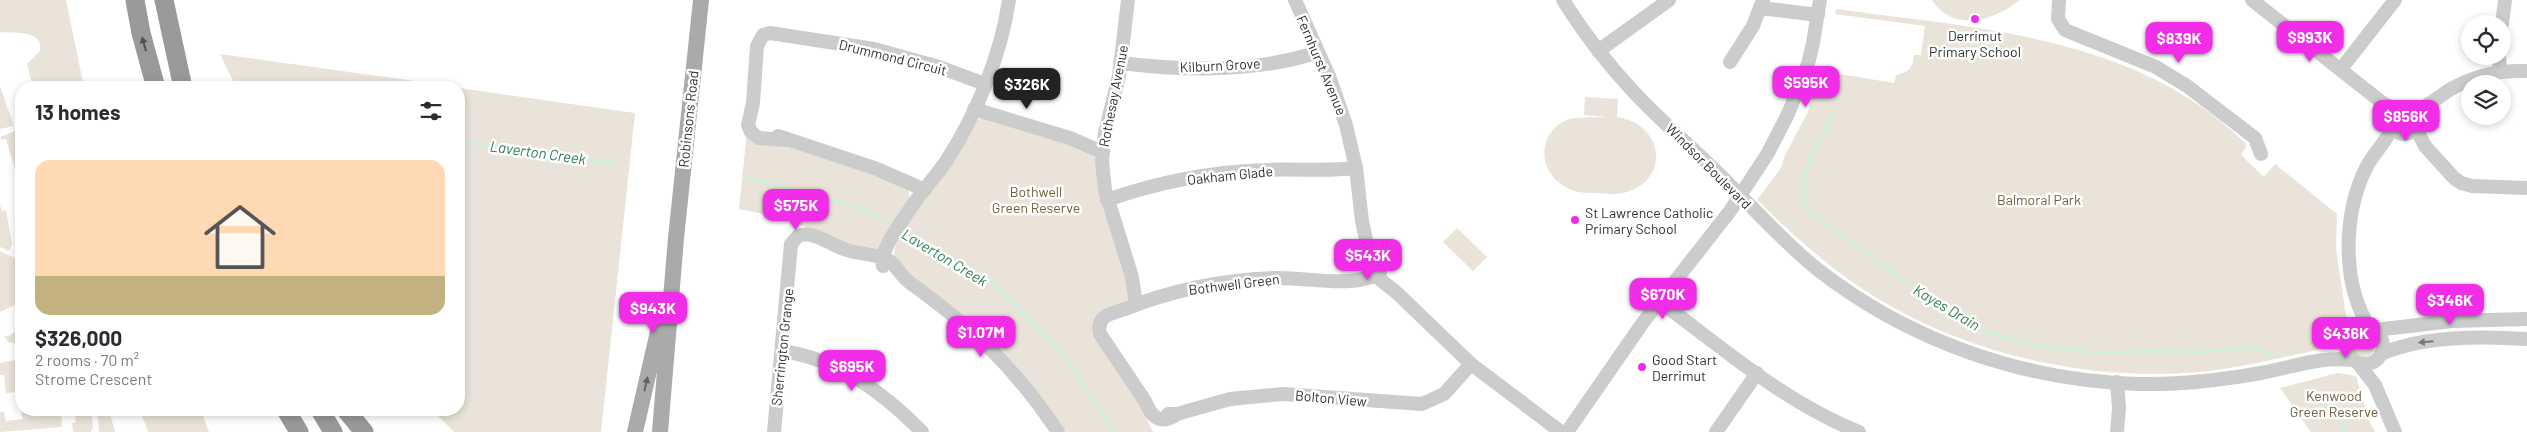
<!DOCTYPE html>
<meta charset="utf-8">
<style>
:root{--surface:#fff;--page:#f7f7f7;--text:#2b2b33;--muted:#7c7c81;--accent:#f12de8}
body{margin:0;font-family:Barlow,sans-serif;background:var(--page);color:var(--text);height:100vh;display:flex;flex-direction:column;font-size:19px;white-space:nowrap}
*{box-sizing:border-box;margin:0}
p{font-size:16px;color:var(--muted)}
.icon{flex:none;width:28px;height:28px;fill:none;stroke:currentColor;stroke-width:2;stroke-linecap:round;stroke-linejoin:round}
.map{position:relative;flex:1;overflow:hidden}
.panel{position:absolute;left:15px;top:81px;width:450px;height:335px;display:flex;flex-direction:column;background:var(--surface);border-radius:20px;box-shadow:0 2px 8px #0003}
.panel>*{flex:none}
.controls{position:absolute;left:2461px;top:15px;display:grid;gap:10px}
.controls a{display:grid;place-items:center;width:50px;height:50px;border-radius:50%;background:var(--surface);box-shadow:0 2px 8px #0003;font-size:25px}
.price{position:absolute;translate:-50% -42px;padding:0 11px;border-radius:10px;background:var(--accent);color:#fff;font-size:16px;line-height:32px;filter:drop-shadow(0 1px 2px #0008)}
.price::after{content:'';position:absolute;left:50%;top:30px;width:15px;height:11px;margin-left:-8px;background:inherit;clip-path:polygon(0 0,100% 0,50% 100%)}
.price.on{background:#222;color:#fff}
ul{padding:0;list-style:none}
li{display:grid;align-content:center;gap:10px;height:265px;padding:0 20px}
li span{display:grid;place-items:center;height:155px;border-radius:15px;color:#555}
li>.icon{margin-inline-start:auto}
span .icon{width:90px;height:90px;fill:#fffc;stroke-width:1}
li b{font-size:21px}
h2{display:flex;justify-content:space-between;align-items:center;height:60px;padding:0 20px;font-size:21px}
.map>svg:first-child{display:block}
.green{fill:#eae3d9}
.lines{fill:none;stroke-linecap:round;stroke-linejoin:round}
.stream{stroke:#ccf0de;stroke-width:2.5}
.minor{stroke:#ccc;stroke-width:14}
.major{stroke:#aaa;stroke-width:16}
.highway{stroke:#999;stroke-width:19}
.oneway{fill:#515151}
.oneway2{fill:#777}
.oneway3{fill:#626262}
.poi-dot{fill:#f12de8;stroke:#fff;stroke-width:2}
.labels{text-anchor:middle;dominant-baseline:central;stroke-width:5;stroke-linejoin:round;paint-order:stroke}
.poi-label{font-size:14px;fill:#323232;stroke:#fff;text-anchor:start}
.street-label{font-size:14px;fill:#323232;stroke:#fff}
.park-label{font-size:14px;fill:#725f3b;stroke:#fff}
.water-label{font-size:15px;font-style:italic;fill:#318059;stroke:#fff}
</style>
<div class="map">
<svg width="2527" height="432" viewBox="0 0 2527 432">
<rect width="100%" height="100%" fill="#fff"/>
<g class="green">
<path d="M0,0H66L84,87H33L27,64L40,51C44,29 14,34 0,32Z"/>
<path d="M1932,0H2020C1995,20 1954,34 1932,0Z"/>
<path d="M1836,9C1979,29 2135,35 2245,143L2246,147L2241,155L2264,177L2275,164L2337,214L2336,249L2347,322L2337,333L2335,342L2321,349C2285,357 2247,366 2210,371C2086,384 1950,352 1848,279C1815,255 1786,228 1757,200L1781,168L1785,155L1808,112L1822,71L1894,83L1896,75C1908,73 1913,68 1914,55H1921L1925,26L1835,14Z"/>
<path d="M220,54L458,87H236Z"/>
<path d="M0,86L14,126L0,129Z"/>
<path d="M459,88L635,113L601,432H454L432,410H459Z"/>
<path d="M1585,97L1618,99L1617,117C1662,123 1672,178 1627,192C1617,195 1607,194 1597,193C1582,193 1573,193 1561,184C1540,170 1538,137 1561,123C1573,115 1592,118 1606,117L1584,115Z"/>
<path d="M982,118L1061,141L1094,156L1096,159L1125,270L1129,299L1098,318L1153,432H1066C1041,394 1013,359 980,328C962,311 902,276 895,258C892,249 899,239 902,232L975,121Z"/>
<path d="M15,131L21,148V170L16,172L6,139L2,140L0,137Z"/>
<path d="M747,131L776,143L812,150L908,187L910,199L881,249L864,252L784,218L739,209Z"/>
<path d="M0,205L2,211L6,210L12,244L9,251L0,247Z"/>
<path d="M1457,228L1487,257L1473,271L1443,242Z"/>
<path d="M0,251L17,259L21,267V302L0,312Z"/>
<path d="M21,328V341L15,343L8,342L4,336H9Z"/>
<circle cx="2364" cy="346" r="11"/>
<path d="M21,359V399L16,400L15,392L6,393L4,375H0V363Z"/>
<path d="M2337,373L2356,376L2369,421L2375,432H2311L2280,388Z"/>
<path d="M37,410H65L61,411L62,427L0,432V412H4L6,421L23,419L21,413Z"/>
<path d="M74,410H91L93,427L91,432H73L72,423L76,422Z"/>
<path d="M97,410H109L115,432H99Z"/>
<path d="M140,410H201L209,432H148Z"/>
</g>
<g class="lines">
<g class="stream">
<path d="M246,80L257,88"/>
<path d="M1835,110C1821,139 1794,176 1806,209L1934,303L1974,326L2002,337L2045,347L2097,353L2152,351L2204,352L2252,347L2275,356"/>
<path d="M459,141L617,163"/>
<path d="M746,177L861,208L893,225"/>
<path d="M903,230L986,278L1062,352L1114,432"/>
<path d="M2302,387L2335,414L2347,432"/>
</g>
<g class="minor">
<path d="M1128,0L1119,76L1105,133L1102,161L1105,190L1132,277L1136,304"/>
<path d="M1295,0L1329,76L1346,125L1356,168L1362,221L1373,274L1397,293L1471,364L1561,432"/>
<path d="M1563,0C1583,32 1606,62 1631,89C1662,123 1698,152 1729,184C1758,213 1786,244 1817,269C1909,341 2023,381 2140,384C2180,385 2221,380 2261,373C2295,367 2318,356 2353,360"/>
<path d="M2059,0L2058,19L2065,30L2156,67L2187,86L2255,138L2261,154"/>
<path d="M2252,0L2384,104L2405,113"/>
<path d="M1760,8L1818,15"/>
<path d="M2502,24L2505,0"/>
<path d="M1598,51L1669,0"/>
<path d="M2499,56L2500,71"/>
<path d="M1730,62L1753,26L1763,0"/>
<path d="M1120,63C1185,71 1256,73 1318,52"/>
<path d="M2341,69L2395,0"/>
<path d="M974,109L1070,138L1102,152"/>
<circle cx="2404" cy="123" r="11"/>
<path d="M2407,113C2425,110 2436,98 2451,89C2475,75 2500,70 2527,71"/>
<path d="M2414,125L2425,146L2454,178L2461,183L2472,186L2527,188"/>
<path d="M778,136L877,169L925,190"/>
<path d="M785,140L759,138L751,132L748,125L753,103L757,46L763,35L770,33L874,49L939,67L985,84"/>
<path d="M1107,200C1158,182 1211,172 1264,170C1295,168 1325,172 1356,168"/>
<path d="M883,266C879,252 899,225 908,212C919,194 935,178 947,160C977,113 1001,55 1009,0"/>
<path d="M1659,301C1722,347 1785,403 1859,432"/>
<circle cx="2365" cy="346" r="18"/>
<path d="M2370,328C2341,284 2343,213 2367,166C2375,151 2388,141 2393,124"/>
<path d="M2375,330L2452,321L2527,319"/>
<path d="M782,351C838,359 883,392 922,432"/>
<path d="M2381,354C2421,336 2483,336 2527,339"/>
<path d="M2358,363L2375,385L2395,432"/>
<path d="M1168,414H1177L1230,399L1283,394L1422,404L1444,394L1471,364"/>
<path d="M1177,414C1161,426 1151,417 1145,401L1100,334C1096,315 1111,314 1125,309C1172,290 1224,280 1275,278C1308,277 1351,289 1380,273"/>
<path d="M774,432L791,244L798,236C813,230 829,244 844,249C857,255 877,253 888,260C896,265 901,276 909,282C974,329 1013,365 1058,432"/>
<path d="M1567,432L1644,321L1730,211L1768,153L1788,114L1808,64L1813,43L1820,0"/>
<path d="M1716,432L1757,373"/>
<path d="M2117,432L2119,408L2117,382"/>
</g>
<g class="major">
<path d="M635,432L662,314"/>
<path d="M660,432L676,238L701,0"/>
</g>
<g class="highway">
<path d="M135,0L141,33L156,88"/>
<path d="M164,0L183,88"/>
<path d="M286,410L299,432"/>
<path d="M320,410L333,432"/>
<path d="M346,410L364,432"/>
</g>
</g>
<defs><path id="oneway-solid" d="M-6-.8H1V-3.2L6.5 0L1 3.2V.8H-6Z" transform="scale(1.25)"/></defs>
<use class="oneway" href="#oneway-solid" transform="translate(144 44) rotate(-106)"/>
<use class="oneway2" href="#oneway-solid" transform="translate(2426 342) rotate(175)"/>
<use class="oneway3" href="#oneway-solid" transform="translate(646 384) rotate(-77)"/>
<g class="poi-dot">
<circle cx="1975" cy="19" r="5"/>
<circle cx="1575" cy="220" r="5"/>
<circle cx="1642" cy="367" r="5"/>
</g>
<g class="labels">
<g class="poi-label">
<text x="1975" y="35" text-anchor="middle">Derrimut<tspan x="1975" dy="16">Primary School</tspan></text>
<text x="1585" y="212">St Lawrence Catholic<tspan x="1585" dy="16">Primary School</tspan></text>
<text x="1652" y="359">Good Start<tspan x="1652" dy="16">Derrimut</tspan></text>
</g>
<g class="street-label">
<text transform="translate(893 57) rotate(14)">Drummond Circuit</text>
<text transform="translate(1220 65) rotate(-3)">Kilburn Grove</text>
<text transform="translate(1322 65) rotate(67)">Fernhurst Avenue</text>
<text transform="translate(1113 96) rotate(-79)">Rothesay Avenue</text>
<text transform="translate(688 119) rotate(-84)">Robinsons Road</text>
<text transform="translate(1709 166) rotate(45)">Windsor Boulevard</text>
<text transform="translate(1230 175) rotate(-6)">Oakham Glade</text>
<text transform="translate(1234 284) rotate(-7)">Bothwell Green</text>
<text transform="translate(782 347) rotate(-84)">Sherrington Grange</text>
<text transform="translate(1331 398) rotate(5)">Bolton View</text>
</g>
<g class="park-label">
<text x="1036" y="191">Bothwell<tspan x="1036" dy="16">Green Reserve</tspan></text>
<text x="2039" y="199">Balmoral Park</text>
<text x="2334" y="395">Kenwood<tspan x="2334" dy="16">Green Reserve</tspan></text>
</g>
<g class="water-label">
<text transform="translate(538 152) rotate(8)">Laverton Creek</text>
<text transform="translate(945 257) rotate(31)">Laverton Creek</text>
<text transform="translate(1947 307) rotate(31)">Kayes Drain</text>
</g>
</g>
</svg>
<div class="controls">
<a><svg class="icon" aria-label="locate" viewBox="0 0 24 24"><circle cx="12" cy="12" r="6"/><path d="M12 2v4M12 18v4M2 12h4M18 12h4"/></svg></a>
<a><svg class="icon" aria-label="layers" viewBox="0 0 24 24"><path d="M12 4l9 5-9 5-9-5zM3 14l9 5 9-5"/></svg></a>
</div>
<b class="price" style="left:2310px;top:63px">$993K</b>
<b class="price" style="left:2179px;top:64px">$839K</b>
<b class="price" style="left:1806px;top:108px">$595K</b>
<b class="price on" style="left:1027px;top:110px">$326K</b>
<b class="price" style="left:2406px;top:142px">$856K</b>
<b class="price" style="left:796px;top:231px">$575K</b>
<b class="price" style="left:1368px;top:281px">$543K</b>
<b class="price" style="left:1663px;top:320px">$670K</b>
<b class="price" style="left:2450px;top:326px">$346K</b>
<b class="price" style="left:653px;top:334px">$943K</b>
<b class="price" style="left:981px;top:358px">$1.07M</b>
<b class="price" style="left:2346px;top:359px">$436K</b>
<b class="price" style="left:852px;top:392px">$695K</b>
<section class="panel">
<h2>13 homes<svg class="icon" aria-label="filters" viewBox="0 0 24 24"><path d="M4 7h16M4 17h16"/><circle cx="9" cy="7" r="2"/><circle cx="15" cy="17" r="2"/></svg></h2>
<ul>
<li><span style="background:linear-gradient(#ffd9b3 75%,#c2b280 0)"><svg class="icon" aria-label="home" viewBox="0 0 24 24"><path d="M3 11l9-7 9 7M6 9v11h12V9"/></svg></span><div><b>$326,000</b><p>2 rooms · 70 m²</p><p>Strome Crescent</p></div></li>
</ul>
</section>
</div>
